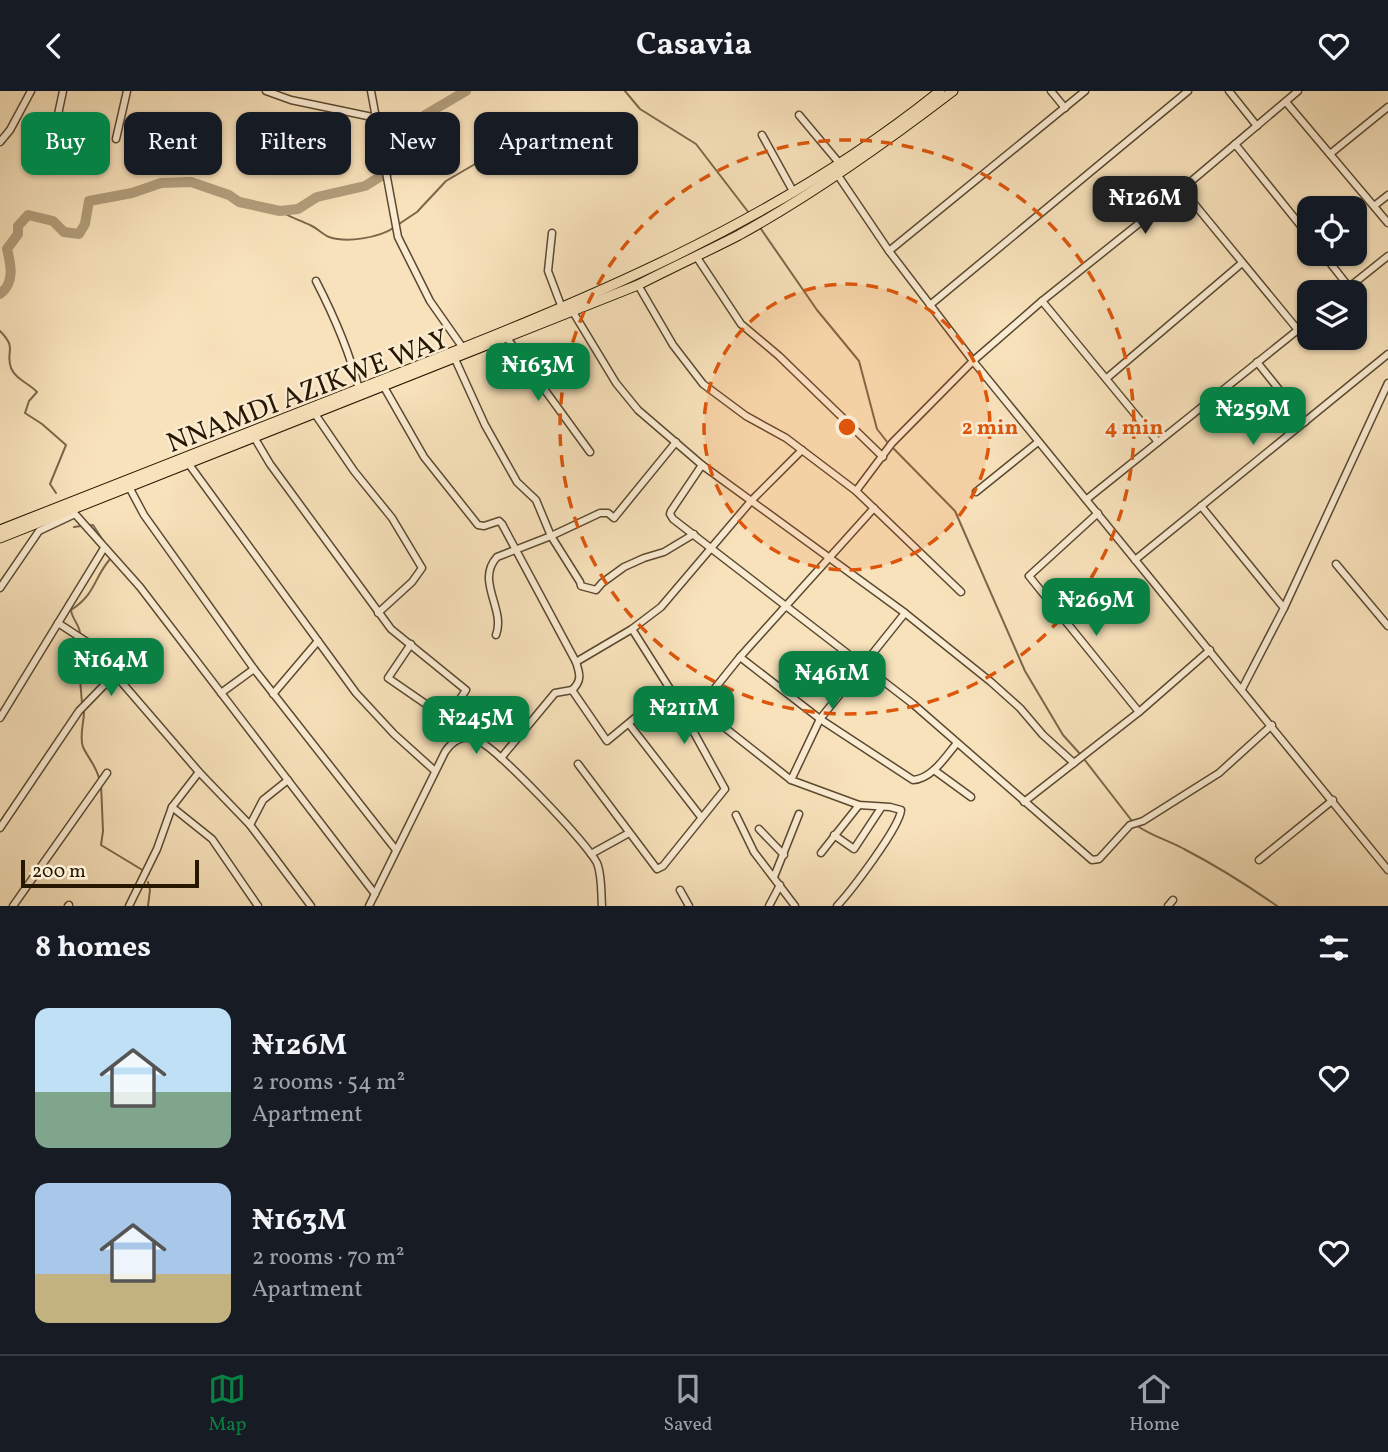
<!DOCTYPE html>
<meta charset="utf-8">
<style>
:root{--surface:#171b24;--page:#242831;--text:#f1f3f6;--muted:#9ea1a6;--line:#363941;--accent:#0b8043}
body{margin:0;font-family:Vollkorn,serif;background:var(--page);color:var(--text);height:100vh;display:flex;flex-direction:column;font-size:26px;white-space:nowrap}
*{box-sizing:border-box;margin:0}
p{font-size:23px;color:var(--muted)}
.icon{flex:none;width:38px;height:38px;fill:none;stroke:currentColor;stroke-width:2;stroke-linecap:round;stroke-linejoin:round}
.map{position:relative;height:815px;overflow:hidden}
.side{display:flex;flex-direction:column;background:var(--surface);flex:1}
.side>*{flex:none}
.hud{position:absolute;left:21px;top:21px;width:700px;height:63px;display:flex;gap:14px}
.controls{position:absolute;left:1297px;top:105px;display:grid;gap:14px}
.controls a{display:grid;place-items:center;width:70px;height:70px;border-radius:14px;background:var(--surface);box-shadow:0 2px 5px #0004;font-size:35px}
.scale{position:absolute;left:21px;bottom:18px;width:178px;box-sizing:border-box;padding-left:7px;border:4px solid #271600;border-top:0;font-size:19px;line-height:24px;white-space:nowrap;color:#271600;-webkit-text-stroke:5px #faecd3;paint-order:stroke}
.price{position:absolute;translate:-50% -60px;padding:0 16px;border-radius:14px;background:var(--accent);color:#fff;font-size:23px;line-height:46px;filter:drop-shadow(0 2px 4px #0008)}
.price::after{content:'';position:absolute;left:50%;top:42px;width:21px;height:16px;margin-left:-10px;background:inherit;clip-path:polygon(0 0,100% 0,50% 100%)}
.price.selected{background:#222;color:#fff}
ul{padding:0;list-style:none}
li{display:flex;align-items:center;gap:21px;height:175px;padding:0 35px}
li span{display:grid;place-items:center;flex:none;width:196px;height:140px;border-radius:14px;color:#555}
li>.icon{margin-inline-start:auto}
span .icon{width:84px;height:84px;fill:#fffc;stroke-width:1}
li b{font-size:30px}
h2{display:flex;justify-content:space-between;align-items:center;height:84px;padding:0 35px;font-size:30px}
.tag{padding:0 24px;border-radius:14px;background:var(--surface);box-shadow:0 2px 5px #0004;font-size:24px;line-height:63px}
.tag.selected{background:var(--accent);color:#fff}
header{display:flex;justify-content:space-between;align-items:center;height:91px;padding:0 35px;background:var(--surface);font-size:32px;font-weight:700}
.menu{display:flex;justify-content:space-around;align-items:center;height:98px;border-top:2px solid var(--line);background:var(--surface);font-size:19px;color:var(--muted)}
.menu a{display:grid;justify-items:center;gap:4px}
.menu .selected{color:var(--accent)}
.map>svg:first-child{display:block}
.lines{fill:none;stroke-linecap:round;stroke-linejoin:round}
.stream{stroke:#7a674a;stroke-width:2}
.river{stroke:#b19d7b;stroke-width:10}
.minor-casing{stroke:#5b492f;stroke-width:9}
.highway-casing{stroke:#271600;stroke-width:11}
.minor{stroke:#faecd3;stroke-width:6}
.highway{stroke:#f8e2bb;stroke-width:9}
.ring{fill:none;stroke:#de560b;stroke-width:3.5;stroke-dasharray:12 9}
.labels{text-anchor:middle;dominant-baseline:central;stroke-width:5;stroke-linejoin:round;paint-order:stroke}
.street-label{font-size:28px;fill:#271600;stroke:#faecd3}
.centre{fill:#de560b;stroke:#faecd3;stroke-width:3.5}
.ring-label{font-size:21px;text-anchor:middle;font-weight:bold;fill:#de560b;stroke:#faecd3;stroke-width:5;stroke-linejoin:round;paint-order:stroke}
</style>
<header><svg class="icon" aria-label="back" viewBox="0 0 24 24"><path d="M15 5l-7 7 7 7"/></svg>Casavia<svg class="icon" aria-label="heart" viewBox="0 0 24 24"><path d="M12 20l-8-8c-3-5 5-10 8-4 3-6 11-1 8 4z"/></svg></header>
<div class="map">
<svg width="1388" height="815" viewBox="0 0 1388 815">
<rect width="100%" height="100%" fill="#f8e2bb"/>
<filter id="stains"><feTurbulence type="fractalNoise" baseFrequency=".00286" numOctaves="4"/><feColorMatrix values="0 0 0 0 .2 0 0 0 0 .09 0 0 0 0 .02 0 0 0 .5 -.17"/></filter>
<radialGradient id="worn" r=".72"><stop offset=".6" stop-color="#630" stop-opacity="0"/><stop offset="1" stop-color="#630" stop-opacity=".3"/></radialGradient>
<g class="lines">
<g class="stream">
<path d="M625,0L640,18L696,53L749,122"/>
<path d="M280,120C289,126 300,129 310,134C317,137 322,143 329,146C347,152 379,147 395,136"/>
<path d="M399,133L417,121L446,90L499,59"/>
<path d="M761,138L817,219L859,270L877,338L888,352"/>
<path d="M0,240C18,258 5,260 11,277C16,289 29,292 37,301L29,310L25,322L42,333L66,354L50,393L56,402"/>
<path d="M892,356L955,420L1025,580L1063,644L1081,664"/>
<path d="M87,435L93,434L104,451"/>
<path d="M74,436L81,435"/>
<path d="M80,542C79,533 72,528 71,519C97,502 93,487 111,467"/>
<path d="M80,551L79,576L82,612"/>
<path d="M84,621C84,632 79,645 83,656C88,667 95,673 99,687"/>
<path d="M1084,668L1132,730"/>
<path d="M101,693L103,740L101,754L149,783"/>
<path d="M1136,734C1151,745 1168,749 1184,758C1217,775 1247,794 1277,815"/>
<path d="M148,815L150,799L148,791"/>
</g>
<path class="river" d="M0,203C15,192 11,174 7,158L18,143V135L28,124L53,130L64,141L79,143L85,133L89,110L132,102L161,92L191,91L229,104L239,111L280,120L298,118L317,106L365,95L396,76L408,49L425,24L466,0"/>
<defs>
<g id="minor">
<path d="M266,0L291,9L377,27"/>
<path d="M371,0L398,146L430,210L463,257"/>
<path d="M1051,0L1065,17"/>
<path d="M1229,0L1257,35"/>
<path d="M1286,11L1388,132"/>
<path d="M799,24L840,73"/>
<path d="M57,28L63,0"/>
<path d="M762,44L794,102"/>
<path d="M116,48L127,0"/>
<path d="M0,51L10,39L31,0"/>
<path d="M1235,53L1309,145"/>
<path d="M1330,63L1388,16"/>
<path d="M837,83L889,160L973,270L1388,779"/>
<path d="M1182,98L1298,239"/>
<path d="M1374,115L1388,104"/>
<path d="M552,142L548,180L562,217"/>
<path d="M889,160L1085,0"/>
<path d="M1323,163L1349,196"/>
<path d="M696,165L741,233L779,265L883,366"/>
<path d="M316,190C334,225 349,259 359,298"/>
<path d="M638,194L673,254L703,293L746,325L786,347L856,400L961,501"/>
<path d="M1343,201L1388,165"/>
<path d="M1042,210L1158,351"/>
<path d="M930,214L1188,0"/>
<path d="M573,221L616,292L638,319L702,374L905,522L991,591L1020,617L1043,644L1074,672"/>
<path d="M507,247L590,361"/>
<path d="M455,268L485,334L517,391L536,409L551,445L580,491L581,495L596,499L602,492L624,476L644,467L664,461L694,443"/>
<path d="M1257,271L1305,331"/>
<path d="M1107,287L1242,172"/>
<path d="M384,296L424,366L478,434L484,435L499,430L502,433L576,571C580,583 582,590 572,599"/>
<path d="M315,323L354,380L392,427L422,477L412,491L378,522"/>
<path d="M254,346L270,373L391,538L466,599L446,629"/>
<path d="M188,372L356,602L394,643L435,680"/>
<path d="M702,374L671,420L670,423L673,428L913,613L1092,769L1099,768L1130,734L1143,730L1219,682L1272,634"/>
<path d="M128,394L144,424L254,578L396,759"/>
<path d="M856,400L892,352L973,270L1042,210L1182,98L1298,0"/>
<path d="M976,401L1038,351"/>
<path d="M1087,408L1309,230"/>
<path d="M1201,415L1284,517"/>
<path d="M1098,422L1029,485L1139,621"/>
<path d="M1135,469L1388,263"/>
<path d="M1336,473L1388,535"/>
<path d="M0,497L39,440L75,423L140,496L375,803"/>
<path d="M58,532L87,551L199,681L250,734L311,815"/>
<path d="M496,544C506,518 475,490 497,466L551,445L600,422H608L614,427L676,351"/>
<path d="M411,553L388,587L475,647"/>
<path d="M740,566L820,628L913,689C932,688 946,665 957,652"/>
<path d="M576,571L632,538L661,516L752,409L802,359"/>
<path d="M1242,598L1284,517L1388,292"/>
<path d="M221,602L254,578"/>
<path d="M273,603L318,550"/>
<path d="M700,617L791,689L859,714L890,716L901,719C900,736 851,800 837,815"/>
<path d="M0,627L104,457"/>
<path d="M687,632L740,566L874,417"/>
<path d="M629,633L701,726"/>
<path d="M501,667L555,602L572,599L607,650L670,598"/>
<path d="M578,673L657,778L663,775L725,698L670,598L632,538"/>
<path d="M934,679L971,706"/>
<path d="M791,689L820,628L905,522"/>
<path d="M1024,711L1139,621L1210,559"/>
<path d="M172,716L212,748L258,815"/>
<path d="M736,724L754,761L795,815"/>
<path d="M250,734L263,709L288,689"/>
<path d="M0,737L79,620L115,583"/>
<path d="M759,738L784,764"/>
<path d="M834,744L854,758L881,717"/>
<path d="M821,762L859,714"/>
<path d="M591,763L629,742"/>
<path d="M1259,769L1333,709"/>
<path d="M774,786L799,723"/>
<path d="M680,799L689,815"/>
<path d="M13,815L107,682"/>
<path d="M68,815L69,814"/>
<path d="M129,815L157,758L172,716L199,681"/>
<path d="M369,815L445,661C453,649 463,643 477,649C497,657 587,752 597,772C602,784 601,802 602,815"/>
<path d="M769,815L780,794"/>
<path d="M1168,815L1173,809"/>
</g>
<g id="highway">
<path d="M0,439C128,388 256,338 384,288C581,211 774,134 940,0"/>
<path d="M0,447L638,194C671,177 706,161 739,144C814,103 885,52 953,0"/>
</g>
</defs>
<use href="#minor" class="minor-casing"/>
<use href="#highway" class="highway-casing"/>
<use href="#minor" class="minor"/>
<use href="#highway" class="highway"/>
</g>
<circle cx="847" cy="336" r="143" fill="#de560b" fill-opacity=".12"/>
<g class="ring">
<circle cx="847" cy="336" r="143"/>
<circle cx="847" cy="336" r="287"/>
</g>
<g class="labels">
<g class="street-label">
<text transform="translate(308 301) rotate(-21)">NNAMDI AZIKWE WAY</text>
</g>
</g>
<circle cx="847" cy="336" r="10" class="centre"/>
<g class="ring-label">
<text x="990" y="343">2 min</text>
<text x="1134" y="343">4 min</text>
</g>
<rect width="100%" height="100%" filter="url(#stains)"/>
<rect width="100%" height="100%" fill="url(#worn)"/>
</svg>
<div class="controls">
<a><svg class="icon" aria-label="locate" viewBox="0 0 24 24"><circle cx="12" cy="12" r="6"/><path d="M12 2v4M12 18v4M2 12h4M18 12h4"/></svg></a>
<a><svg class="icon" aria-label="layers" viewBox="0 0 24 24"><path d="M12 4l9 5-9 5-9-5zM3 14l9 5 9-5"/></svg></a>
</div>
<div class="scale">200 m</div>
<b class="price selected" style="left:1145px;top:145px">₦126M</b>
<b class="price" style="left:538px;top:312px">₦163M</b>
<b class="price" style="left:1253px;top:356px">₦259M</b>
<b class="price" style="left:1096px;top:547px">₦269M</b>
<b class="price" style="left:111px;top:607px">₦164M</b>
<b class="price" style="left:832px;top:620px">₦461M</b>
<b class="price" style="left:684px;top:655px">₦211M</b>
<b class="price" style="left:476px;top:665px">₦245M</b>
<div class="hud">
<a class="tag selected">Buy</a>
<a class="tag">Rent</a>
<a class="tag">Filters</a>
<a class="tag">New</a>
<a class="tag">Apartment</a>
</div>
</div>
<section class="side">
<h2>8 homes<svg class="icon" aria-label="filters" viewBox="0 0 24 24"><path d="M4 7h16M4 17h16"/><circle cx="9" cy="7" r="2"/><circle cx="15" cy="17" r="2"/></svg></h2>
<ul>
<li><span style="background:linear-gradient(#bfe0f5 60%,#7fa58c 0)"><svg class="icon" aria-label="home" viewBox="0 0 24 24"><path d="M3 11l9-7 9 7M6 9v11h12V9"/></svg></span><div><b>₦126M</b><p>2 rooms · 54 m²</p><p>Apartment</p></div><svg class="icon" aria-label="heart" viewBox="0 0 24 24"><path d="M12 20l-8-8c-3-5 5-10 8-4 3-6 11-1 8 4z"/></svg></li>
<li><span style="background:linear-gradient(#a9c7e8 65%,#c2b280 0)"><svg class="icon" aria-label="home" viewBox="0 0 24 24"><path d="M3 11l9-7 9 7M6 9v11h12V9"/></svg></span><div><b>₦163M</b><p>2 rooms · 70 m²</p><p>Apartment</p></div><svg class="icon" aria-label="heart" viewBox="0 0 24 24"><path d="M12 20l-8-8c-3-5 5-10 8-4 3-6 11-1 8 4z"/></svg></li>
</ul>
</section>
<nav class="menu">
<a class="selected"><svg class="icon" aria-label="map" viewBox="0 0 24 24"><path d="M3 6l6-2 6 2 6-2v14l-6 2-6-2-6 2zM9 4v14M15 6v14"/></svg>Map</a>
<a><svg class="icon" aria-label="saved" viewBox="0 0 24 24"><path d="M7 4h10v16l-5-4-5 4z"/></svg>Saved</a>
<a><svg class="icon" aria-label="home" viewBox="0 0 24 24"><path d="M3 11l9-7 9 7M6 9v11h12V9"/></svg>Home</a>
</nav>
